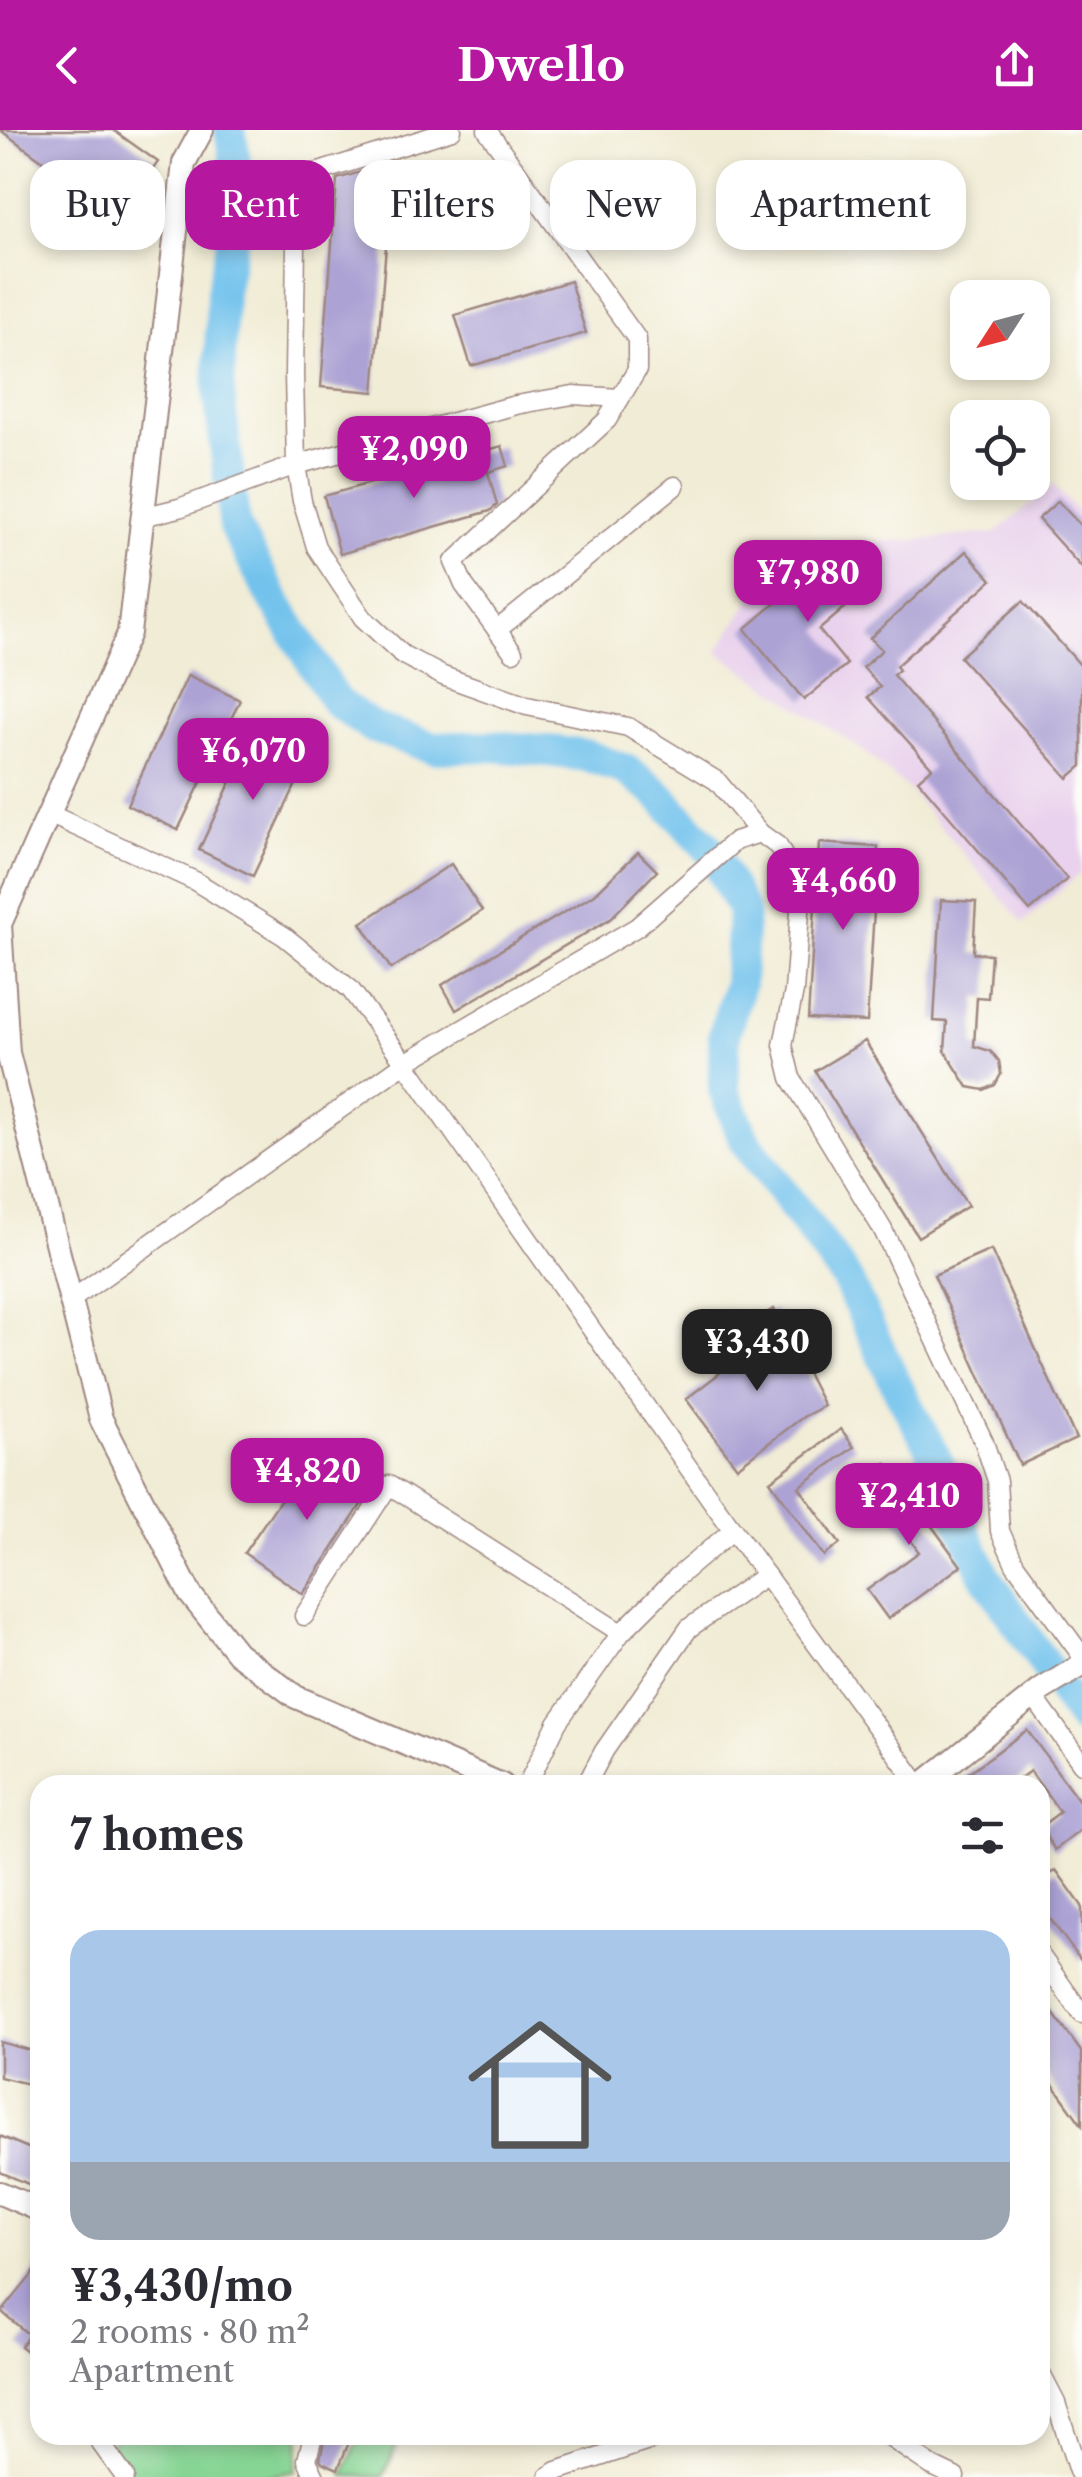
<!DOCTYPE html>
<meta charset="utf-8">
<style>
:root{--surface:#fff;--page:#f2f2f3;--text:#2b2b33;--muted:#7c7c81;--line:#e1e1e2;--accent:#b5179e}
body{margin:0;font-family:"Libre Caslon Text",serif;background:var(--page);color:var(--text);height:100vh;display:flex;flex-direction:column;font-size:38px;white-space:nowrap}
*{box-sizing:border-box;margin:0}
p{font-size:32px;color:var(--muted)}
.icon{flex:none;width:55px;height:55px;fill:none;stroke:currentColor;stroke-width:2;stroke-linecap:round;stroke-linejoin:round}
.map{position:relative;flex:1;overflow:hidden}
.drawer{position:absolute;left:30px;top:1645px;width:1020px;height:670px;display:flex;flex-direction:column;background:var(--surface);border-radius:30px;box-shadow:0 5px 15px #0003}
.drawer>*{flex:none}
.banner{position:absolute;left:30px;top:30px;width:1022px;height:90px;display:flex;gap:20px}
.needle{width:65px;rotate:234deg}
.buttons{position:absolute;left:950px;top:150px;display:grid;gap:20px}
.buttons a{display:grid;place-items:center;width:100px;height:100px;border-radius:20px;background:var(--surface);box-shadow:0 5px 15px #0003;font-size:50px}
.price{position:absolute;translate:-50% -85px;padding:0 22px;border-radius:20px;background:var(--accent);color:#fff;font-size:32px;line-height:65px;filter:drop-shadow(0 2px 5px #0008)}
.price::after{content:'';position:absolute;left:50%;top:60px;width:30px;height:22px;margin-left:-15px;background:inherit;clip-path:polygon(0 0,100% 0,50% 100%)}
.price.on{background:#222;color:#fff}
ul{padding:0;list-style:none}
li{display:grid;align-content:center;gap:20px;height:530px;padding:0 40px}
li+li{border-top:2px solid var(--line)}
li span{display:grid;place-items:center;height:310px;border-radius:30px;color:#555}
li>.icon{margin-inline-start:auto}
span .icon{width:180px;height:180px;fill:#fffc;stroke-width:1}
li b{font-size:42px}
h2{display:flex;justify-content:space-between;align-items:center;height:120px;padding:0 40px;font-size:42px}
.chip{padding:0 35px;border-radius:30px;background:var(--surface);box-shadow:0 5px 15px #0003;font-size:35px;line-height:90px}
.chip.on{background:var(--accent);color:#fff}
header{display:flex;justify-content:space-between;align-items:center;height:130px;padding:0 40px;background:var(--accent);color:#fff;font-size:45px;font-weight:700}
.map>svg:first-child{display:block}
.built{fill:#e9d2ed}
.green{fill:#87d594;stroke:#687a60;stroke-width:2.5}
.lines{fill:none;stroke-linecap:round;stroke-linejoin:round}
.river{stroke:#72c2ed;stroke-width:32}
.building{fill:#aca2d4}
.minor-casing{stroke:#9e8680;stroke-width:21}
.major-casing{stroke:#9e8680;stroke-width:26}
.minor{stroke:#fff;stroke-width:18}
.major{stroke:#fff;stroke-width:22}
</style>
<header><svg class="icon" aria-label="back" viewBox="0 0 24 24"><path d="M15 5l-7 7 7 7"/></svg>Dwello<svg class="icon" aria-label="share" viewBox="0 0 24 24"><path d="M12 15V3M7 8l5-5 5 5M5 13v7h14v-7"/></svg></header>
<div class="map">
<svg width="1082" height="2347" viewBox="0 0 1082 2347">
<rect width="100%" height="100%" fill="#fdfcf7"/>
<filter id="ink" filterUnits="userSpaceOnUse"><feTurbulence type="fractalNoise" baseFrequency=".01" numOctaves="2"/><feDisplacementMap in="SourceGraphic" scale="20" xChannelSelector="R" yChannelSelector="G"/><feConvolveMatrix kernelMatrix="1 2 1 2 8 2 1 2 1" color-interpolation-filters="sRGB"/></filter>
<filter id="wash" filterUnits="userSpaceOnUse"><feTurbulence type="fractalNoise" baseFrequency=".0048" numOctaves="4" result="noise"/><feDisplacementMap in="SourceGraphic" scale="40" xChannelSelector="R" yChannelSelector="G"/><feGaussianBlur stdDeviation="2.25" result="paint"/><feColorMatrix in="noise" values="0 0 0 0 0 0 0 0 0 0 0 0 0 0 0 0 0 1.4 0 .05"/><feComposite in="paint" operator="in"/></filter>
<g filter="url(#wash)">
<rect width="100%" height="100%" fill="#f1ecd5"/>
<path class="built" d="M1053,355L1082,387V742L1023,793L907,658L862,620L717,522L782,422L854,411L915,410L996,403Z"/>
<g class="green">
<path d="M117,2305H300L296,2341L267,2347H126L105,2319Z"/>
<path d="M361,2305H401L383,2347L343,2346Z"/>
</g>
<g class="lines">
<path class="river" d="M230,0L241,65L222,162L219,264L235,398L272,466L336,572L372,597L434,618L490,616L540,620L588,626L626,640L656,662L712,722L743,781L739,854L724,905V960L745,1011L846,1148L899,1260L938,1332L956,1383L986,1447L1082,1590"/>
</g>
<g id="blocks">
<g class="building">
<path d="M0,0H113L158,32L120,86Z"/>
<path d="M364,41L392,43L374,262L321,257L337,49Z"/>
<path d="M570,151L586,203L471,236L455,185Z"/>
<path d="M502,316L508,336L488,342L497,375L490,381L340,424L324,366Z"/>
<path d="M1058,371L1082,397V438L1038,389Z"/>
<path d="M838,420L869,457L819,500L847,534L804,570L745,499Z"/>
<path d="M966,421L992,450L896,536L899,540L893,545L1067,749L1030,781L918,650L932,638L868,567L880,557L863,537L882,520L870,508Z"/>
<path d="M1023,471L1082,537V636L1068,648L960,527Z"/>
<path d="M188,545L240,570L178,700L127,675Z"/>
<path d="M260,589L303,639L253,746L199,720Z"/>
<path d="M819,713L878,717L867,892L808,889Z"/>
<path d="M638,722L657,741L610,789L456,880L442,855L595,764Z"/>
<path d="M451,734L482,781L391,839L361,793Z"/>
<path d="M941,770L976,772L973,823L991,824L988,868L977,867L974,916L990,921L995,926L999,931L1001,944L995,955L984,960L968,957L945,921L947,892L934,891Z"/>
<path d="M865,911L968,1076L918,1107L815,941Z"/>
<path d="M991,1120L1076,1309L1020,1335L934,1145Z"/>
<path d="M774,1179L824,1276L803,1287L737,1337L686,1269L763,1210L753,1190Z"/>
<path d="M841,1299L854,1317L799,1357L840,1414L824,1426L770,1351Z"/>
<path d="M313,1322L370,1361L303,1464L244,1423Z"/>
<path d="M886,1333L961,1436L888,1489L867,1460L919,1422L865,1348Z"/>
<path d="M1027,1600L1082,1675V1699L1055,1720L1040,1697L1060,1682L1030,1641L1010,1655H952Z"/>
<path d="M1056,1740L1082,1776V1832L1040,1775V1752Z"/>
<path d="M1040,1865L1082,1923V1995L1040,1936Z"/>
<path d="M0,1912L40,1923V1957L0,1947Z"/>
<path d="M0,2006L40,2023V2059L0,2042Z"/>
<path d="M40,2135V2232L20,2216L29,2205L2,2182Z"/>
<path d="M325,2305H352L338,2339L322,2332L320,2329Z"/>
</g>
</g>
</g>
<g filter="url(#ink)">
<use href="#blocks" fill-opacity="0" stroke="#9e8680" stroke-width="2.5"/>
<g class="lines">
<defs>
<g id="minor">
<path d="M487,0L637,209V240L607,290L454,432L464,455L513,522"/>
<path d="M297,50L294,244L296,335L302,371L316,417L363,488L403,525L443,546L527,576L628,597L717,651L760,703"/>
<path d="M177,87L212,79L271,57L452,0"/>
<path d="M142,387L179,378L296,335L516,275L573,265L620,268"/>
<path d="M497,500L675,356"/>
<path d="M49,684L195,751L284,806L350,859L405,933L714,1374L919,1655"/>
<path d="M71,1170L405,933L637,797L735,711L760,703L778,716L790,738L800,782L794,861L783,915L791,948L883,1100L984,1312L997,1351L1000,1401L1015,1434L1082,1526"/>
<path d="M304,1486L389,1355L621,1503"/>
<path d="M1033,1566L1082,1634"/>
<path d="M527,1655L557,1593L621,1503L677,1447L733,1400"/>
<path d="M586,1655L604,1621L689,1498L766,1445"/>
<path d="M1040,1825L1082,1884"/>
<path d="M1040,2242L1056,2273L1078,2341L1082,2347"/>
<path d="M104,2305L99,2311L125,2347"/>
<path d="M313,2305L307,2330L315,2347"/>
<path d="M886,2305L932,2336L955,2347"/>
<path d="M548,2347L557,2341L667,2305"/>
</g>
<g id="major">
<path d="M202,0L184,33L129,503L0,794L8,923L101,1289L190,1464L237,1523L296,1567L502,1655"/>
<path d="M922,1655L1041,1560L1082,1535"/>
<path d="M0,2063L40,2080"/>
</g>
</defs>
<use href="#minor" class="minor-casing"/>
<use href="#major" class="major-casing"/>
<use href="#minor" class="minor"/>
<use href="#major" class="major"/>
</g>
</g>
</svg>
<div class="buttons">
<a><svg class="needle" viewBox="-14 -14 28 28"><path d="M0-13l5 13h-10z" fill="#e53935"/><path d="M0 13l5-13h-10z" fill="#7c7c81"/></svg></a>
<a><svg class="icon" aria-label="locate" viewBox="0 0 24 24"><circle cx="12" cy="12" r="6"/><path d="M12 2v4M12 18v4M2 12h4M18 12h4"/></svg></a>
</div>
<b class="price" style="left:414px;top:371px">¥2,090</b>
<b class="price" style="left:808px;top:495px">¥7,980</b>
<b class="price" style="left:253px;top:673px">¥6,070</b>
<b class="price" style="left:843px;top:803px">¥4,660</b>
<b class="price on" style="left:757px;top:1264px">¥3,430</b>
<b class="price" style="left:307px;top:1393px">¥4,820</b>
<b class="price" style="left:909px;top:1418px">¥2,410</b>
<div class="banner">
<a class="chip">Buy</a>
<a class="chip on">Rent</a>
<a class="chip">Filters</a>
<a class="chip">New</a>
<a class="chip">Apartment</a>
</div>
<section class="drawer">
<h2>7 homes<svg class="icon" aria-label="filters" viewBox="0 0 24 24"><path d="M4 7h16M4 17h16"/><circle cx="9" cy="7" r="2"/><circle cx="15" cy="17" r="2"/></svg></h2>
<ul>
<li><span style="background:linear-gradient(#a9c7e8 75%,#9aa5b1 0)"><svg class="icon" aria-label="home" viewBox="0 0 24 24"><path d="M3 11l9-7 9 7M6 9v11h12V9"/></svg></span><div><b>¥3,430/mo</b><p>2 rooms · 80 m²</p><p>Apartment</p></div></li>
</ul>
</section>
</div>
